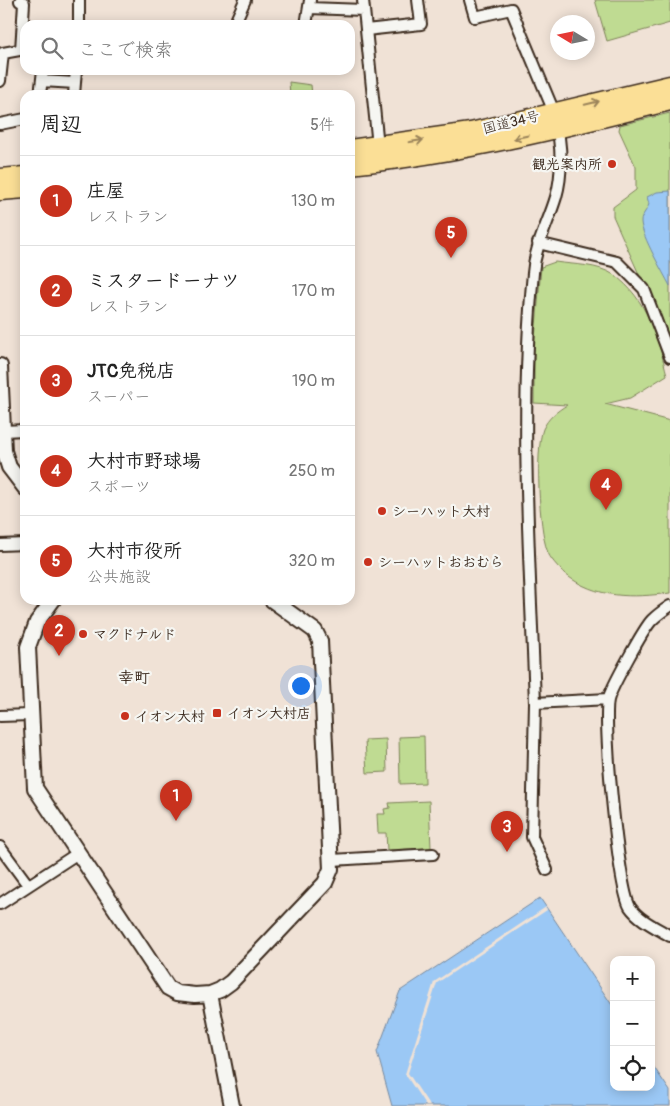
<!DOCTYPE html>
<html lang="ja">
<meta charset="utf-8">
<style>
body{margin:0;font-family:Pangolin,"Klee One",sans-serif;background:#f2f2f2;color:#222}
.controls{position:absolute;right:15px;bottom:15px;display:grid;overflow:hidden;border-radius:10px;box-shadow:0 2px 12px #0003}
.controls button{width:45px;height:45px;display:grid;place-items:center;padding:0;border:0;border-bottom:1px solid #e0e0e0;background:#fff;color:#222;font:25px sans-serif}
.compass{position:absolute;left:550px;top:15px;width:45px;height:45px;border-radius:50%;background:#fff;box-shadow:0 2px 12px #0003;rotate:280deg}
.you{position:absolute;left:300px;top:685px;width:18px;height:18px;margin:-12px;border:4px solid #fff;border-radius:50%;background:#1a73e8;box-shadow:0 0 0 8px #1a73e833}
.badge{display:grid;place-items:center;width:32px;height:32px;border-radius:50%;background:#c8321e;color:#fff;font-size:16px;font-weight:700}
.pin{position:absolute;translate:-50% -41px;filter:drop-shadow(0 1px 2px #0008)}
.pin::after{content:'';position:absolute;top:26px;width:18px;height:15px;background:inherit;clip-path:polygon(0 0,100% 0,50% 100%)}
.list{margin:0;padding:0;list-style:none}
h2{display:flex;justify-content:space-between;align-items:center;height:65px;margin:0;padding:0 20px;font-size:21px}
h2 small{font-size:16px;font-weight:400;color:#767676}
.list li{display:grid;grid-template-columns:32px 1fr auto;gap:15px;align-items:center;box-sizing:border-box;height:90px;padding:0 20px;border-top:1px solid #e0e0e0}
.list b{display:block;font-size:19px;white-space:nowrap}
.list p{margin:0;font-size:16px;white-space:nowrap;color:#767676}
.list em{font-size:16px;font-style:normal;color:#767676}
.icon{flex:none;width:28px;height:28px;fill:none;stroke:currentColor;stroke-width:2;stroke-linecap:round;stroke-linejoin:round}
.map{position:relative;flex:none;width:670px;height:1106px;overflow:hidden}
.search{position:absolute;background:#fff;box-shadow:0 2px 12px #0003;left:20px;top:20px;width:335px;height:55px;display:flex;align-items:center;gap:12px;box-sizing:border-box;padding:0 18px;border-radius:15px;color:#767676;font-size:19px}
.panel{position:absolute;background:#fff;box-shadow:0 2px 12px #0003;left:20px;top:90px;width:335px;height:515px;border-radius:15px}
.map>svg:first-child{display:block}
.green{fill:#bfdb92;stroke:#7d8258}
.water{fill:#9bc8f5;stroke:#75899f}
.pier{fill:#f0e2d6}
.lines{fill:none;stroke-linecap:round;stroke-linejoin:round}
.street-casing{stroke:#3b2a1e;stroke-width:14}
.secondary-casing{stroke:#3b2a1e;stroke-width:18}
.highway-casing{stroke:#3b2a1e;stroke-width:21}
.street{stroke:#f6f6f2;stroke-width:10}
.secondary{stroke:#f6f6f2;stroke-width:14}
.highway{stroke:#fbdf96;stroke-width:18}
.oneway{stroke:#9b845a}
.poi-dot{fill:#c8321e;stroke:#f6f6f2;stroke-width:2}
.labels{text-anchor:middle;stroke-width:4.5;stroke-linejoin:round;paint-order:stroke}
.street-label{font-size:14px;fill:#3b2a1e;stroke:#f6f6f2}
.poi-label{font-size:14px;font-weight:bold;fill:#3b2a1e;stroke:#f6f6f2;text-anchor:start}
.quarter-label{font-size:16px;font-weight:bold;fill:#3b2a1e;stroke:#f6f6f2}
</style>
<div class="map">
<svg width="670" height="1106" viewBox="0 0 670 1106">
<rect width="100%" height="100%" fill="#f0e2d6"/>
<filter id="ink" filterUnits="userSpaceOnUse"><feTurbulence type="fractalNoise" baseFrequency=".02" numOctaves="2"/><feDisplacementMap in="SourceGraphic" scale="10" xChannelSelector="R" yChannelSelector="G"/><feConvolveMatrix kernelMatrix="1 2 1 2 8 2 1 2 1" color-interpolation-filters="sRGB"/></filter>
<g filter="url(#ink)">
<!-- green -->
<path class="green" d="M595 0H670V23L607 41Z
M289 82 311 85 312 95H290Z
M670 113V338L667 337 613 216V207L636 190V167L619 130 620 125Z
M555 262C574 265 598 264 614 275 647 298 658 339 667 375L630 398 605 404 670 421V593C633 598 596 599 565 574 559 568 549 558 547 550 539 528 535 450 543 429 548 418 557 411 567 405L534 403V351L541 267Z
M424 736 425 783 400 784 399 737Z
M386 739 387 772 367 773 365 740Z
M429 801 431 848 387 850 386 833H378L377 814H385L384 809 390 808 389 803Z"/>
<!-- water -->
<path class="water" d="M670 191V286C663 272 642 237 641 222 641 215 647 211 649 204L647 197 657 192Z
M540 898 614 1008V1087H651V1063L670 1091V1106H392L377 1052 400 991Z"/>
<!-- pier -->
<path class="pier" d="M546 907 547 910 437 983 408 1073 430 1106H426L405 1074 434 982Z"/>
<g class="lines">
<!-- street casing -->
<g class="street-casing">
<path id="street" d="M363 0 378 146
M470 0 475 17 511 9 554 112C561 140 564 169 556 197 548 224 535 245 533 273 519 416 530 560 535 703L608 699
M20 1 24 3 21 50
M309 8 364 10
M79 25V0
M234 25 245 0
M306 25 310 0
M366 30 421 24 418 0
M0 81 3 53 25 49
M42 81 75 83
M40 95 43 70
M74 95 76 70
M0 124 25 119
M538 243 617 262 644 289 670 357
M3 431 25 430
M0 545 25 544
M670 606C664 610 657 615 652 620 644 628 611 688 608 700 603 726 618 886 630 907 639 920 657 928 670 936
M535 703 532 837 547 870
M0 716 30 715
M0 847 28 885
M332 860 433 854
M0 904 78 853"/>
</g>
<!-- secondary casing -->
<g class="secondary-casing">
<path id="secondary" d="M0 366 4 451 9 467 25 488
M53 600 37 622 28 647 35 788 168 988 177 993 195 995 210 994 220 990 231 982 325 883 331 869 320 641 315 631 272 600
M210 994 232 1106"/>
</g>
<!-- highway casing -->
<g class="highway-casing">
<path id="highway" d="M350 149 471 132 670 85
M350 165C459 154 564 128 670 101
M0 178 25 176
M0 191 25 189"/>
</g>
<!-- street -->
<use href="#street" class="street"/>
<!-- secondary -->
<use href="#secondary" class="secondary"/>
<!-- highway -->
<use href="#highway" class="highway"/>
</g>
<!-- one-way arrows -->
<defs><path id="oneway-shaft" d="M-6 0H5M1.5-3L5.5 0L1.5 3" fill="none" stroke-width="1.6" stroke-linecap="round" stroke-linejoin="round" transform="scale(1.25)"/></defs>
<g class="oneway">
<use href="#oneway-shaft" transform="translate(592 103) rotate(-13)"/>
<use href="#oneway-shaft" transform="translate(521 137) rotate(168)"/>
<use href="#oneway-shaft" transform="translate(416 141) rotate(-9)"/>
</g>
</g>
<!-- markers -->
<g class="poi-dot">
<circle cx="612" cy="164" r="5"/>
<circle cx="382" cy="511" r="5"/>
<circle cx="368" cy="562" r="5"/>
<circle cx="83" cy="634" r="5"/>
<rect x="212" y="708" width="10" height="10" rx="2.5"/>
<circle cx="125" cy="716" r="5"/>
</g>
<g class="labels">
<!-- street labels -->
<g class="street-label">
<text transform="translate(511 122) rotate(-14)" y="5">国道34号</text>
</g>
<!-- poi labels -->
<g class="poi-label">
<text x="602" y="169" text-anchor="end">観光案内所</text>
<text x="392" y="516">シーハット大村</text>
<text x="378" y="567">シーハットおおむら</text>
<text x="93" y="639">マクドナルド</text>
<text x="227" y="718">イオン大村店</text>
<text x="135" y="721">イオン大村</text>
</g>
<!-- quarter labels -->
<g class="quarter-label">
<text x="134" y="683">幸町</text>
</g>
</g>
</svg>
<div class="controls">
<button>+</button>
<button>−</button>
<button><svg class="icon" aria-label="locate" viewBox="0 0 24 24"><circle cx="12" cy="12" r="6"/><path d="M12 2v4M12 18v4M2 12h4M18 12h4"/></svg></button>
</div>
<svg class="compass" viewBox="-18 -18 36 36"><path d="M0-13l5 13h-10z" fill="#e53935"/><path d="M0 13l5-13h-10z" fill="#767676"/></svg>
<div class="you"></div>
<div class="pin badge" style="left:176px;top:821px">1</div>
<div class="pin badge" style="left:59px;top:656px">2</div>
<div class="pin badge" style="left:507px;top:852px">3</div>
<div class="pin badge" style="left:606px;top:510px">4</div>
<div class="pin badge" style="left:451px;top:258px">5</div>
<div class="search"><svg class="icon" aria-label="search" viewBox="0 0 24 24"><circle cx="10" cy="10" r="6"/><path d="M15 15l6 6"/></svg>ここで検索</div>
<section class="panel">
<h2>周辺<small>5件</small></h2>
<ul class="list">
<li><span class="badge">1</span><div><b>庄屋</b><p>レストラン</p></div><em>130 m</em></li>
<li><span class="badge">2</span><div><b>ミスタードーナツ</b><p>レストラン</p></div><em>170 m</em></li>
<li><span class="badge">3</span><div><b>JTC免税店</b><p>スーパー</p></div><em>190 m</em></li>
<li><span class="badge">4</span><div><b>大村市野球場</b><p>スポーツ</p></div><em>250 m</em></li>
<li><span class="badge">5</span><div><b>大村市役所</b><p>公共施設</p></div><em>320 m</em></li>
</ul>
</section>
</div>
